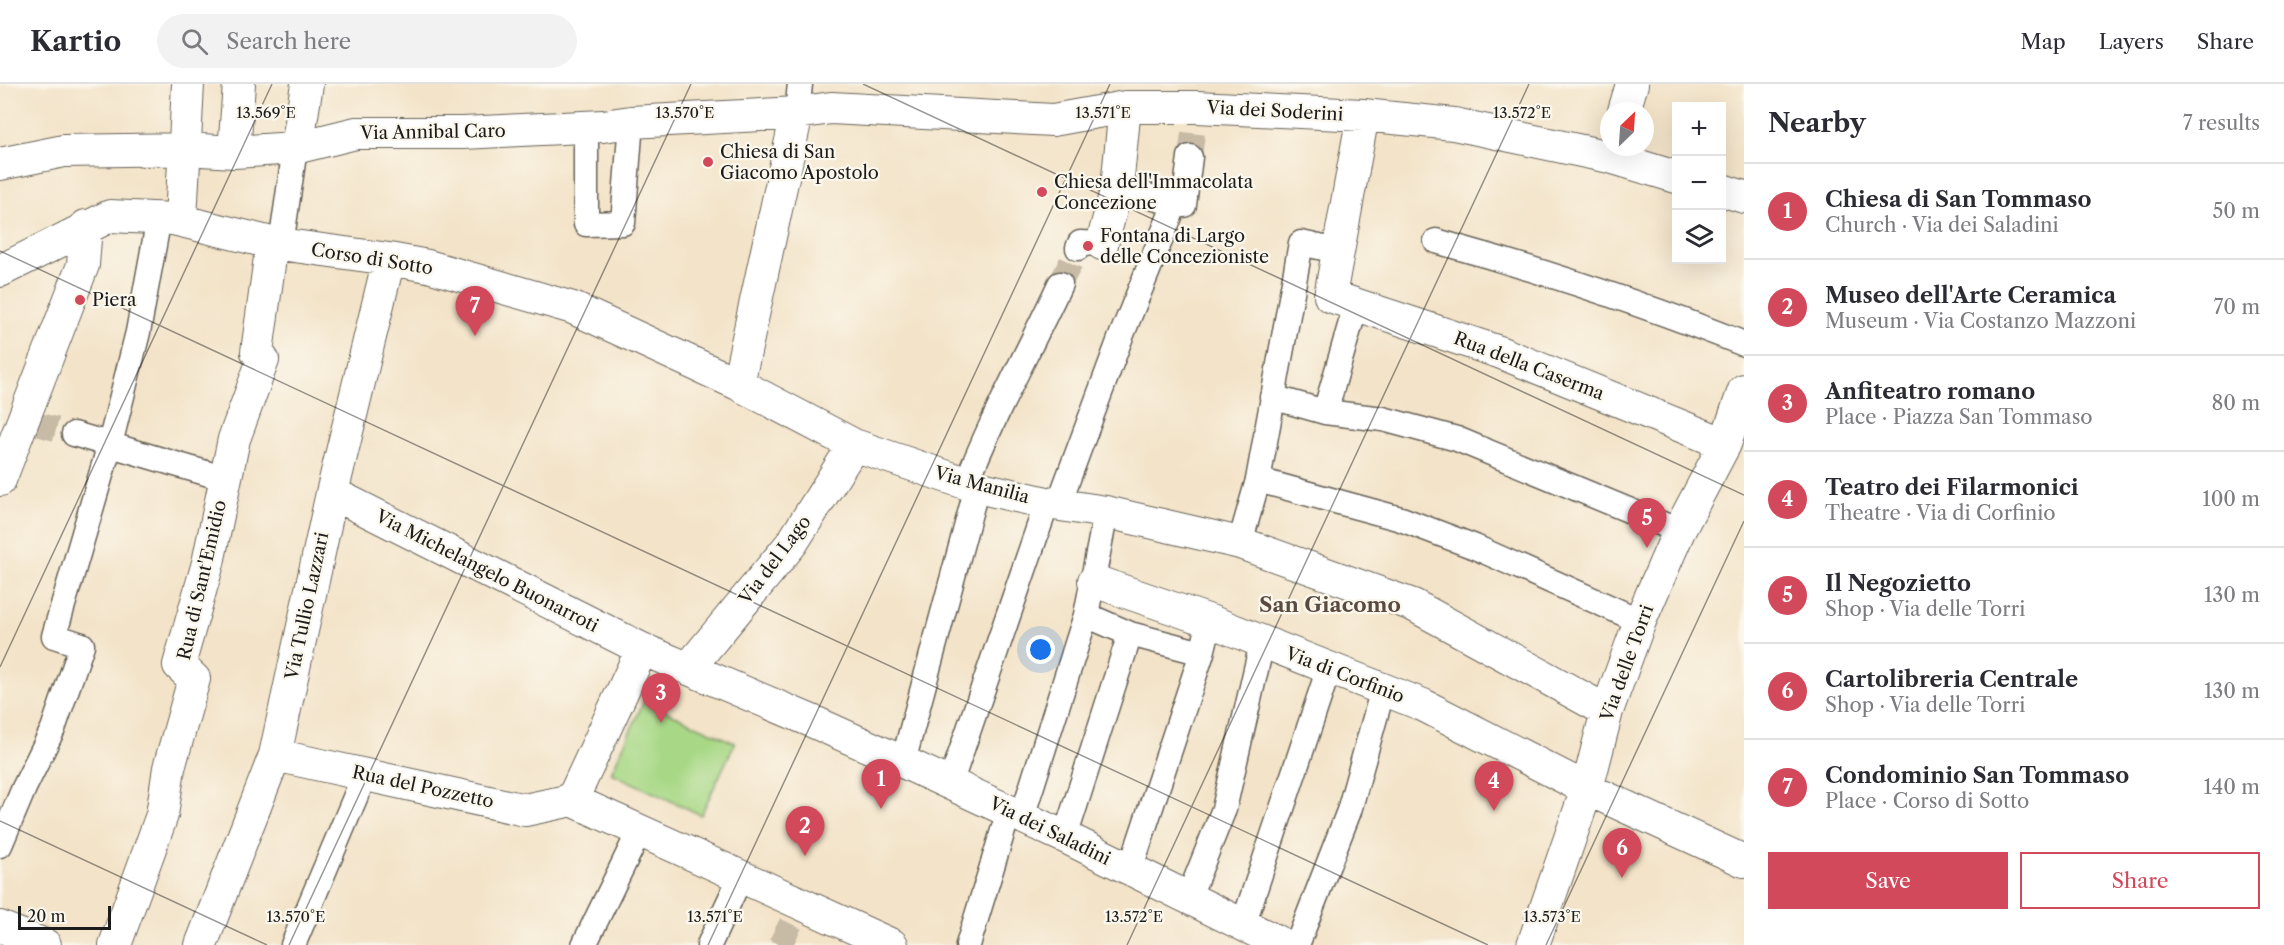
<!DOCTYPE html>
<meta charset="utf-8">
<style>
body{margin:0;font-family:"Libre Caslon Text",serif;background:#f2f2f3;color:#2b2b33}
.controls{position:absolute;right:18px;top:18px;display:grid;overflow:hidden;border-radius:0px;box-shadow:0 6px 24px #0002}
.controls button{width:54px;height:54px;display:grid;place-items:center;padding:0;border:0;border-bottom:2px solid #e1e1e2;background:#fff;color:#2b2b33;font:30px sans-serif}
.compass{position:absolute;left:1600px;top:18px;width:54px;height:54px;border-radius:50%;background:#fff;box-shadow:0 6px 24px #0002;rotate:25deg}
.scale{position:absolute;left:18px;bottom:15px;width:93px;box-sizing:border-box;padding-left:6px;border:3px solid #1c1c1c;border-top:0;font-size:16px;line-height:21px;white-space:nowrap;color:#1c1c1c;-webkit-text-stroke:4px #fbf7ec;paint-order:stroke}
.you{position:absolute;left:1041px;top:566px;width:21px;height:21px;margin:-15px;border:4px solid #fff;border-radius:50%;background:#1a73e8;box-shadow:0 0 0 9px #1a73e833}
.badge{display:grid;place-items:center;width:39px;height:39px;border-radius:50%;background:#d1495b;color:#fff;font-size:20px;font-weight:700}
.pin{position:absolute;translate:-50% -50px;filter:drop-shadow(0 2px 3px #0008)}
.pin::after{content:'';position:absolute;top:32px;width:21px;height:18px;background:inherit;clip-path:polygon(0 0,100% 0,50% 100%)}
.list{margin:0;padding:0;list-style:none}
h2{display:flex;justify-content:space-between;align-items:center;height:78px;margin:0;padding:0 24px;font-size:26px}
h2 small{font-size:20px;font-weight:400;color:#7c7c81}
.list li{display:grid;grid-template-columns:39px 1fr auto;gap:18px;align-items:center;box-sizing:border-box;height:96px;padding:0 24px;border-top:2px solid #e1e1e2}
.list b{display:block;font-size:22px;white-space:nowrap}
.list p{margin:0;font-size:20px;white-space:nowrap;color:#7c7c81}
.list em{font-size:20px;font-style:normal;color:#7c7c81}
.actions{display:flex;gap:12px;padding:18px 24px}
.actions a{flex:1;padding:14px 0;border:2px solid #d1495b;border-radius:0px;text-align:center;font-size:21px;color:#d1495b}
.actions .main{background:#d1495b;color:#fff}
.icon{flex:none;width:33px;height:33px;fill:none;stroke:currentColor;stroke-width:2;stroke-linecap:round;stroke-linejoin:round}
.map{position:relative;flex:none;width:1744px;height:861px;overflow:hidden}
header{display:flex;align-items:center;gap:36px;box-sizing:border-box;height:84px;padding:0 30px;background:#fff;border-bottom:2px solid #e1e1e2}
header strong{font-size:28px}
nav{display:flex;gap:33px;margin-inline-start:auto;font-size:21px}
.search{width:420px;height:54px;background:#f2f2f3;display:flex;align-items:center;gap:15px;box-sizing:border-box;padding:0 21px;border-radius:33px;color:#7c7c81;font-size:22px}
main{display:flex}
aside{flex:1;background:#fff}
.map>svg:first-child{display:block}
.green{fill:#a8d886;stroke:#627a51;stroke-width:1.5}
.lines{fill:none;stroke-linecap:round;stroke-linejoin:round}
.pedestrian-tunnel{stroke:#c8bba6;stroke-width:24;stroke-dasharray:24 12;stroke-linecap:butt}
.pedestrian-casing{stroke:#676258;stroke-width:27}
.minor-casing{stroke:#676258;stroke-width:34}
.pedestrian{stroke:#fff;stroke-width:24}
.minor{stroke:#fff;stroke-width:32}
.ticks{fill:none;stroke:#1c1c1c;stroke-width:1.5;stroke-opacity:0.45}
.poi-dot{fill:#d1495b;stroke:#fbf7ec;stroke-width:2}
.labels{text-anchor:middle;stroke-width:4.5;stroke-linejoin:round;paint-order:stroke}
.street-label{font-size:18px;fill:#1c1c1c;stroke:#fbf7ec}
.poi-label{font-size:18px;fill:#1c1c1c;stroke:#fbf7ec;text-anchor:start}
.quarter-label{font-size:21px;font-weight:bold;fill:#5a4a40;stroke:#fbf7ec}
.ticks-label{font-size:15px;text-anchor:middle;fill:#1c1c1c;stroke:#fbf7ec;stroke-width:4.5;stroke-linejoin:round;paint-order:stroke}
</style>
<header>
<strong>Kartio</strong>
<div class="search"><svg class="icon" aria-label="search" viewBox="0 0 24 24"><circle cx="10" cy="10" r="6"/><path d="M15 15l6 6"/></svg>Search here</div>
<nav><a>Map</a><a>Layers</a><a>Share</a></nav>
</header>
<main>
<div class="map">
<svg width="1744" height="861" viewBox="0 0 1744 861">
<rect width="100%" height="100%" fill="#fbf7ec"/>
<filter id="ink" filterUnits="userSpaceOnUse"><feTurbulence type="fractalNoise" baseFrequency=".0167" numOctaves="2"/><feDisplacementMap in="SourceGraphic" scale="12" xChannelSelector="R" yChannelSelector="G"/><feConvolveMatrix kernelMatrix="1 2 1 2 8 2 1 2 1" color-interpolation-filters="sRGB"/></filter>
<filter id="wash" filterUnits="userSpaceOnUse"><feTurbulence type="fractalNoise" baseFrequency=".008" numOctaves="4" result="noise"/><feDisplacementMap in="SourceGraphic" scale="24" xChannelSelector="R" yChannelSelector="G"/><feGaussianBlur stdDeviation="1.35" result="paint"/><feColorMatrix in="noise" values="0 0 0 0 0 0 0 0 0 0 0 0 0 0 0 0 0 1.4 0 .05"/><feComposite in="paint" operator="in"/></filter>
<g filter="url(#wash)">
<rect width="100%" height="100%" fill="#f3e3c8"/>
<!-- green -->
<path class="green" d="M644 617 735 659 701 731 611 689Z"/>
</g>
<g filter="url(#ink)">
<g class="lines">
<!-- pedestrian-tunnel -->
<path class="pedestrian-tunnel" d="M1190 73 1195 34
M1060 200 1078 164
M33 339 74 350
M780 861 798 825"/>
<!-- pedestrian casing -->
<g class="pedestrian-casing">
<path id="pedestrian" d="M797 29 800 0
M586 43V140L623 139 631 38
M1117 103 1175 120
M1436 157C1540 186 1644 220 1744 260
M281 161 295 64
M1078 164 1080 159 1102 160
M1272 313 1325 328 1383 335 1457 355 1679 447
M1325 328 1356 221
M74 350 226 395
M1258 396 1401 435 1475 463 1640 537
M966 400C993 331 1029 267 1060 200
M1059 419 1120 255 1175 120 1184 121 1190 73
M1240 459 1258 396 1301 159 1337 167
M1086 531 1130 550 1202 569
M903 678 977 403
M950 700 1047 419
M1022 733 1086 531 1106 428
M1065 753 1130 550
M0 761 24 704 53 645 82 561 54 552 110 360 138 248 159 134
M1130 786 1202 569 1210 537
M1188 815 1224 725 1262 559
M1243 841 1329 584
M293 861 365 690
M584 861 639 748
M709 861 740 794
M968 861 1009 727
M1297 861 1349 727 1383 605"/>
</g>
<!-- minor casing -->
<g class="minor-casing">
<path id="minor" d="M1624 27 1632 0
M1363 31 1330 212 1499 268 1725 360
M295 64 299 51 307 0
M234 68 239 0
M0 80 64 67 185 65 234 68 295 64 356 49H463L603 42 631 38 797 29 831 24 1053 36 1125 23H1197L1363 31 1454 40 1610 73 1676 93
M1722 106 1744 113
M181 136 188 0
M1102 160 1117 103 1125 23
M0 187 110 132 173 135 272 159 389 175 428 182 573 224 738 300 854 361 977 403 1047 419 1106 428 1240 459 1413 521 1607 627
M738 300 797 29
M0 396 83 181 86 142
M332 409 642 565 814 638 903 678 1065 753 1284 861
M1094 497 1210 537 1423 621 1587 705 1744 777
M642 565 572 716 892 861
M688 585 792 459 854 361
M275 671 525 726 572 716
M0 843 45 861
M115 861 162 731 169 684 194 595 179 581 208 479 234 355 263 276 257 268 272 159
M201 861 275 671 332 409 389 175
M1533 861 1587 705 1607 627 1640 537 1679 447 1725 360 1744 306"/>
</g>
<!-- pedestrian -->
<use href="#pedestrian" class="pedestrian"/>
<!-- minor -->
<use href="#minor" class="minor"/>
</g>
</g>
<!-- ticks -->
<path class="ticks" d="M863 0 1744 411M0 167 1488 861M0 583 272 0M0 737 267 861M289 861 691 0M708 861 1110 0M1127 861 1529 0M1546 861 1744 437"/>
<!-- markers -->
<g class="poi-dot">
<circle cx="708" cy="78" r="6"/>
<circle cx="1042" cy="108" r="6"/>
<circle cx="1088" cy="162" r="6"/>
<circle cx="80" cy="216" r="6"/>
</g>
<g class="labels">
<!-- street labels -->
<g class="street-label">
<text transform="translate(1275 27) rotate(3)" y="6">Via dei Soderini</text>
<text transform="translate(433 48) rotate(-1)" y="6">Via Annibal Caro</text>
<text transform="translate(372 175) rotate(9)" y="6">Corso di Sotto</text>
<text transform="translate(1529 282) rotate(21)" y="6">Rua della Caserma</text>
<text transform="translate(982 401) rotate(15)" y="6">Via Manilia</text>
<text transform="translate(775 476) rotate(-53)" y="6">Via del Lago</text>
<text transform="translate(487 487) rotate(27)" y="6">Via Michelangelo Buonarroti</text>
<text transform="translate(202 496) rotate(-77)" y="6">Rua di Sant'Emidio</text>
<text transform="translate(307 522) rotate(-78)" y="6">Via Tullio Lazzari</text>
<text transform="translate(1627 579) rotate(-70)" y="6">Via delle Torri</text>
<text transform="translate(1345 591) rotate(21)" y="6">Via di Corfinio</text>
<text transform="translate(423 703) rotate(12)" y="6">Rua del Pozzetto</text>
<text transform="translate(1050 747) rotate(26)" y="6">Via dei Saladini</text>
</g>
<!-- poi labels -->
<g class="poi-label">
<text x="720" y="74">Chiesa di San<tspan x="720" dy="21">Giacomo Apostolo</tspan></text>
<text x="1054" y="104">Chiesa dell'Immacolata<tspan x="1054" dy="21">Concezione</tspan></text>
<text x="1100" y="158">Fontana di Largo<tspan x="1100" dy="21">delle Concezioniste</tspan></text>
<text x="92" y="222">Piera</text>
</g>
<!-- quarter labels -->
<g class="quarter-label">
<text x="1330" y="528">San Giacomo</text>
</g>
</g>
<g class="ticks-label">
<text x="266" y="34">13.569°E</text>
<text x="685" y="34">13.570°E</text>
<text x="1103" y="34">13.571°E</text>
<text x="1522" y="34">13.572°E</text>
<text x="1552" y="838">13.573°E</text>
<text x="296" y="838">13.570°E</text>
<text x="715" y="838">13.571°E</text>
<text x="1134" y="838">13.572°E</text>
</g>
</svg>
<div class="controls">
<button>+</button>
<button>−</button>
<button><svg class="icon" aria-label="layers" viewBox="0 0 24 24"><path d="M12 4l9 5-9 5-9-5zM3 14l9 5 9-5"/></svg></button>
</div>
<svg class="compass" viewBox="-18 -18 36 36"><path d="M0-13l5 13h-10z" fill="#e53935"/><path d="M0 13l5-13h-10z" fill="#7c7c81"/></svg>
<div class="scale">20 m</div>
<div class="you"></div>
<div class="pin badge" style="left:881px;top:725px">1</div>
<div class="pin badge" style="left:805px;top:772px">2</div>
<div class="pin badge" style="left:661px;top:639px">3</div>
<div class="pin badge" style="left:1494px;top:727px">4</div>
<div class="pin badge" style="left:1647px;top:464px">5</div>
<div class="pin badge" style="left:1622px;top:794px">6</div>
<div class="pin badge" style="left:475px;top:252px">7</div>
</div>
<aside>
<h2>Nearby<small>7 results</small></h2>
<ul class="list">
<li><span class="badge">1</span><div><b>Chiesa di San Tommaso</b><p>Church · Via dei Saladini</p></div><em>50 m</em></li>
<li><span class="badge">2</span><div><b>Museo dell'Arte Ceramica</b><p>Museum · Via Costanzo Mazzoni</p></div><em>70 m</em></li>
<li><span class="badge">3</span><div><b>Anfiteatro romano</b><p>Place · Piazza San Tommaso</p></div><em>80 m</em></li>
<li><span class="badge">4</span><div><b>Teatro dei Filarmonici</b><p>Theatre · Via di Corfinio</p></div><em>100 m</em></li>
<li><span class="badge">5</span><div><b>Il Negozietto</b><p>Shop · Via delle Torri</p></div><em>130 m</em></li>
<li><span class="badge">6</span><div><b>Cartolibreria Centrale</b><p>Shop · Via delle Torri</p></div><em>130 m</em></li>
<li><span class="badge">7</span><div><b>Condominio San Tommaso</b><p>Place · Corso di Sotto</p></div><em>140 m</em></li>
</ul>
<div class="actions"><a class="main">Save</a><a>Share</a></div>
</aside>
</main>
